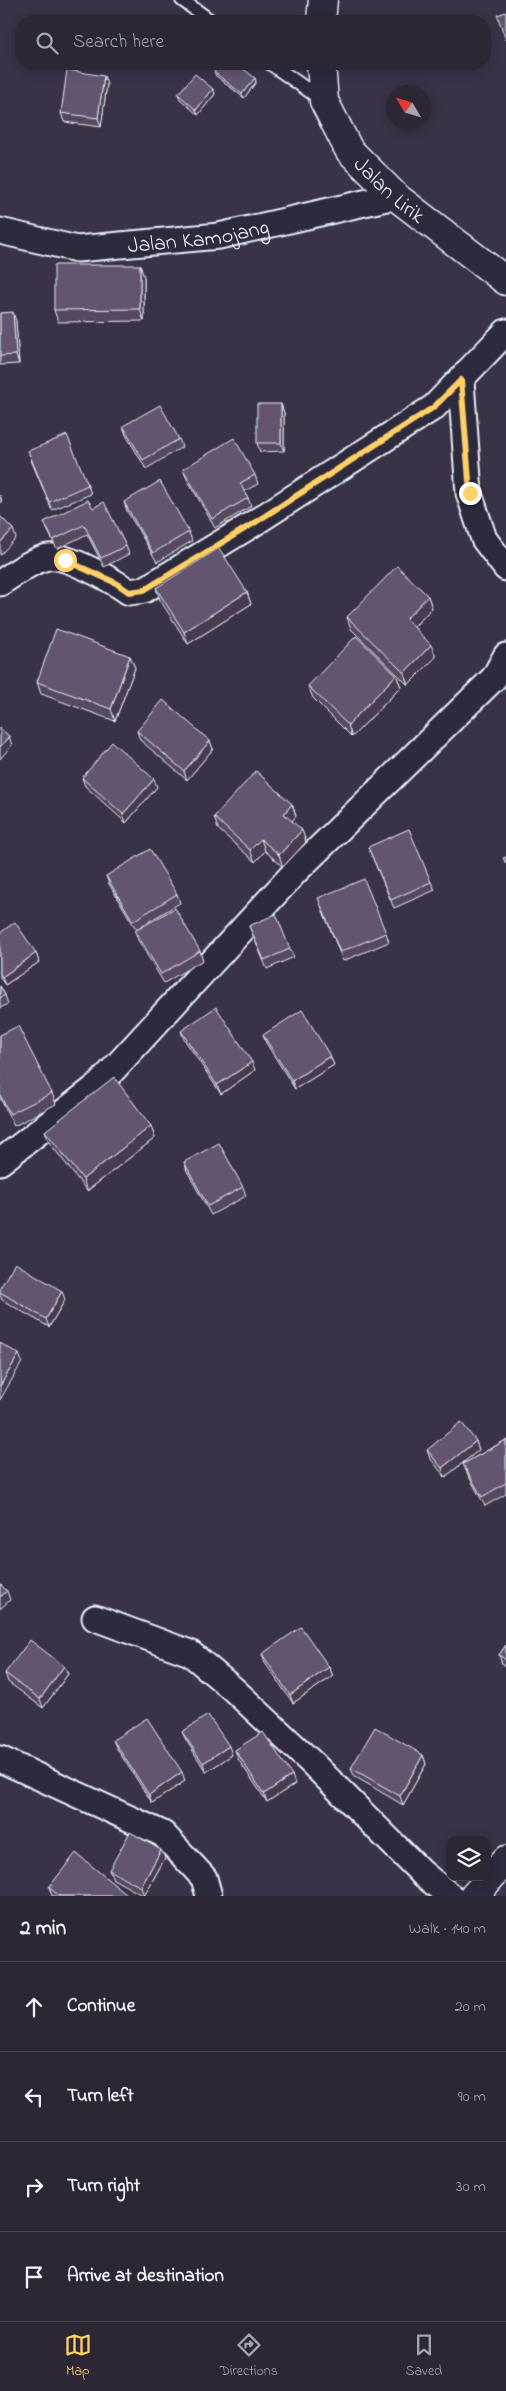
<!DOCTYPE html>
<meta charset="utf-8">
<style>
body{margin:0;font-family:"Indie Flower",sans-serif;background:#342e3d;color:#f1f3f6}
.controls{position:absolute;right:15px;bottom:15px;display:grid;overflow:hidden;border-radius:10px;box-shadow:0 2px 12px #0003}
.controls button{width:45px;height:45px;display:grid;place-items:center;padding:0;border:0;border-bottom:1px solid #484350;background:#2c2635;color:#f1f3f6;font:25px sans-serif}
.compass{position:absolute;left:386px;top:85px;width:45px;height:45px;border-radius:50%;background:#2c2635;box-shadow:0 2px 12px #0003;rotate:308deg}
.stop{position:absolute;width:15px;height:15px;margin:-11px;border:4px solid #ffd166;border-radius:50%;background:#fff}
.stop.end{background:#ffd166;border-color:#fff;box-shadow:0 1px 5px #0008}
.list{margin:0;padding:0;list-style:none}
h2{display:flex;justify-content:space-between;align-items:center;height:65px;margin:0;padding:0 20px;font-size:21px}
h2 small{font-size:16px;font-weight:400;color:#a6a5ad}
.list li{display:grid;grid-template-columns:32px 1fr auto;gap:15px;align-items:center;box-sizing:border-box;height:90px;padding:0 20px;border-top:1px solid #484350}
.list b{display:block;font-size:19px;white-space:nowrap}
.list em{font-size:16px;font-style:normal;color:#a6a5ad}
.icon{flex:none;width:28px;height:28px;fill:none;stroke:currentColor;stroke-width:2;stroke-linecap:round;stroke-linejoin:round}
.map{position:relative;flex:none;width:506px;height:1896px;overflow:hidden}
.search{position:absolute;background:#2c2635;box-shadow:0 2px 12px #0003;left:15px;right:15px;top:15px;height:55px;display:flex;align-items:center;gap:12px;box-sizing:border-box;padding:0 18px;border-radius:20px;color:#a6a5ad;font-size:19px}
.sheet{height:425px;background:#2c2635}
nav{display:flex;justify-content:space-around;align-items:center;box-sizing:border-box;height:70px;border-top:1px solid #484350;background:#2c2635;font-size:14px;color:#a6a5ad}
nav a{display:grid;justify-items:center;gap:2px}
nav .on{color:#ffd166}
.map>svg:first-child{display:block}
.lines{fill:none;stroke-linecap:round;stroke-linejoin:round}
.service-casing{stroke:#e8f1f8;stroke-width:16}
.minor-casing{stroke:#e8f1f8;stroke-width:29}
.secondary-casing{stroke:#e8f1f8;stroke-width:31}
.service{stroke:#2f2a3d;stroke-width:12}
.minor{stroke:#2f2a3d;stroke-width:25}
.secondary{stroke:#2f2a3d;stroke-width:28}
.wall{fill:#56485f;stroke:#e8f1f8}
.shaded-wall{fill:#463b4e;stroke:#e8f1f8}
.building{fill:#64546f;stroke:#e8f1f8}
.route{stroke:#ffd166;stroke-width:6}
.labels{text-anchor:middle;stroke-width:4;stroke-linejoin:round;paint-order:stroke}
.street-label{font-size:22px;fill:#e8f1f8;stroke:#2f2a3d}
</style>
<div class="map">
<svg width="506" height="1896" viewBox="0 0 506 1896">
<rect width="100%" height="100%" fill="#3a3247"/>
<filter id="ink" filterUnits="userSpaceOnUse"><feTurbulence type="fractalNoise" baseFrequency=".02" numOctaves="2"/><feDisplacementMap in="SourceGraphic" scale="10" xChannelSelector="R" yChannelSelector="G"/><feConvolveMatrix kernelMatrix="1 2 1 2 8 2 1 2 1" color-interpolation-filters="sRGB"/></filter>
<g filter="url(#ink)">
<g class="lines">
<!-- service casing -->
<g class="service-casing">
<path id="service" d="M182 0 211 21
M271 64 322 100"/>
</g>
<!-- minor casing -->
<g class="minor-casing">
<g id="minor">
<path id="s1" d="M0 231 77 249 219 236 395 196"/>
<path d="M461 381 469 493 484 539 506 568"/>
<path d="M0 583C14 574 32 560 48 557 66 554 114 581 129 592L144 590 251 525 434 407 506 332"/>
<path d="M0 1162 100 1084 296 871 494 678 506 656"/>
<path d="M95 1618 190 1653 233 1689 313 1764 422 1873 450 1896"/>
<path d="M0 1759 163 1834 204 1878 209 1896"/>
</g>
</g>
<!-- secondary casing -->
<g class="secondary-casing">
<g id="secondary">
<path d="M321 21 323 0"/>
<path id="s2" d="M321 64 324 101 349 150 395 196 506 281"/>
<path d="M474 1896 506 1860"/>
</g>
</g>
<!-- service -->
<use href="#service" class="service"/>
<!-- minor -->
<use href="#minor" class="minor"/>
<!-- secondary -->
<use href="#secondary" class="secondary"/>
</g>
<!-- wall -->
<path class="wall" d="M214 72 255 78 256 82 244 98 216 76Z
M107 84 101 127 64 122 61 113Z
M213 89 215 94 198 115 180 99 178 94Z
M144 277V321L58 322 54 310Z
M0 313 16 321 19 364 0 365Z
M281 404 284 413V451L260 452 257 443Z
M123 426 179 439 182 447 146 469 126 435Z
M31 460 88 485 91 494 52 510Z
M183 469 255 475 258 484 245 491 248 498 251 506 215 528 186 477Z
M124 502 189 532 192 541 157 562 127 511Z
M93 508 126 546 129 554 104 567 87 534 57 549 48 531 44 522Z
M156 588 247 592 251 604 188 644 160 600Z
M428 596 432 608 414 627 436 657 408 685 351 629 347 617Z
M130 656 135 668 115 721 41 694 37 682Z
M396 675 401 687 352 737 313 698 308 686Z
M137 731 210 741 213 749 187 780 140 740Z
M82 778 157 787 126 823 85 786Z
M292 804 296 816 292 821 306 842 283 867 265 851 255 862 218 829 214 817Z
M368 847 431 882 435 890 394 908Z
M106 876 177 894 180 903 136 929 109 884Z
M321 906 386 933 389 942 343 961Z
M249 926 290 949 294 957 267 969Z
M135 931 200 951 203 960 164 983 138 940Z
M0 933 36 953 39 962 5 985 0 978Z
M0 986 5 995 8 1004 0 1008Z
M181 1031 255 1070 221 1094 184 1039Z
M0 1035 52 1093 56 1104 14 1126 0 1098Z
M263 1035 330 1056 334 1065 295 1089 266 1043Z
M151 1126 155 1138 87 1191 49 1142 45 1131Z
M184 1162 243 1187 246 1196 211 1215 187 1171Z
M0 1288 65 1300 49 1327 2 1300 0 1295Z
M506 1440V1494L485 1506 467 1473 463 1464Z
M476 1441 479 1450 445 1477 430 1458 427 1450Z
M506 1645V1667L502 1664 499 1655Z
M262 1654 329 1667 333 1676 293 1703 265 1663Z
M64 1666 68 1674 43 1708 8 1682 5 1673Z
M182 1732 232 1755 206 1772 186 1740Z
M113 1740 185 1781 152 1803 117 1749Z
M235 1750 295 1784 267 1802 238 1759Z
M423 1755 426 1764 403 1805 354 1776 351 1768Z
M161 1850 165 1858 144 1896 113 1879 109 1870Z
M49 1887 127 1895V1896H52Z"/>
<!-- shaded-wall -->
<path class="shaded-wall" d="M104 76 107 84 101 127 98 118Z
M255 78 256 82 244 98 242 94Z
M213 89 215 94 198 115 196 110Z
M140 265 144 277V321L140 309Z
M13 312 16 321 19 364 16 355Z
M281 404 284 413V451L281 443Z
M0 495 2 501 0 504Z
M13 529 16 538 0 555V543Z
M247 592 251 604 188 644 184 632Z
M428 596 432 608 410 631 406 619Z
M431 645 436 657 408 685 404 673Z
M130 656 135 668 115 721 111 709Z
M396 675 401 687 352 737 348 725Z
M9 736 12 745 0 759V747Z
M210 741 213 749 187 780 184 771Z
M154 779 157 787 126 823 123 814Z
M292 804 296 816 289 825 284 814Z
M302 830 306 842 283 867 279 855Z
M261 839 265 851 255 862 250 850Z
M36 953 39 962 5 985 2 977Z
M330 1056 334 1065 295 1089 292 1081Z
M252 1062 255 1070 221 1094 217 1085Z
M151 1126 155 1138 87 1191 83 1179Z
M62 1291 65 1300 49 1327 46 1319Z
M19 1354 22 1362 0 1400V1386Z
M476 1441 479 1450 445 1477 442 1468Z
M7 1591 10 1600 0 1609V1597Z
M64 1666 68 1674 43 1708 40 1699Z
M329 1667 333 1676 293 1703 290 1695Z
M229 1746 232 1755 206 1772 203 1763Z
M423 1755 426 1764 403 1805 400 1796Z
M182 1772 185 1781 152 1803 149 1795Z
M292 1775 295 1784 267 1802 264 1794Z
M161 1850 165 1858 144 1896 141 1887Z"/>
<!-- building -->
<path class="building" d="M506 12V40L497 15Z
M221 64H237L255 78 242 94 214 72Z
M67 70 104 76 98 118 61 113Z
M195 74 213 89 196 110 178 94Z
M54 265H140V309L54 310Z
M13 312 16 355 0 356V313Z
M257 404H281V443H257Z
M160 405 179 439 143 460 123 426Z
M67 435 88 485 49 502 28 451Z
M234 438 255 475 240 483 248 498 212 519 183 469Z
M160 481 189 532 153 553 124 502Z
M88 500 93 508 104 502 126 546 101 558 84 525 53 540 44 522Z
M0 516 13 529 0 543Z
M219 548 247 592 184 632 156 588Z
M397 566 428 596 406 619 431 645 404 673 347 617Z
M56 629 130 656 111 709 37 682Z
M356 636 396 675 348 725 308 686Z
M163 700 210 741 184 771 137 731Z
M0 728 9 736 0 747Z
M112 742 154 779 123 814 82 778Z
M256 771 292 804 284 814 302 830 279 855 261 839 250 850 214 817Z
M409 829 431 882 391 900 368 847Z
M150 849 177 894 133 921 106 876Z
M506 857V864L503 858Z
M364 879 386 933 340 952 318 898Z
M175 908 200 951 161 974 135 931Z
M276 914 290 949 264 960 249 926Z
M15 922 36 953 2 977 0 974V933Z
M0 986 5 995 0 998Z
M216 1007 252 1062 217 1085 181 1031Z
M302 1010 330 1056 292 1081 263 1035Z
M18 1026 52 1093 10 1114 0 1095V1035Z
M114 1077 151 1126 83 1179 45 1131Z
M219 1143 243 1187 208 1206 184 1162Z
M15 1263 62 1291 46 1319 0 1292V1288Z
M0 1343 19 1354 0 1386Z
M461 1422 476 1441 442 1468 427 1450Z
M506 1440V1483L482 1497 463 1464Z
M0 1584 7 1591 0 1597Z
M301 1627 329 1667 290 1695 262 1654Z
M30 1640 64 1666 40 1699 5 1673Z
M506 1645V1660L499 1655Z
M208 1715 229 1746 203 1763 182 1732Z
M147 1718 182 1772 149 1795 113 1740Z
M375 1727 423 1755 400 1796 351 1768Z
M263 1732 292 1775 264 1794 235 1750Z
M130 1832 161 1850 141 1887 109 1870Z
M76 1853 127 1895 126 1896H59L49 1887Z"/>
</g>
<g class="lines" filter="url(#ink)">
<!-- route -->
<path class="route" d="M65 560 116 583 129 592 144 590 251 525 434 407 461 380 470 493"/>
</g>
<g class="labels">
<!-- street labels -->
<g class="street-label">
<text dy="8" stroke="none"><textPath href="#s2" startOffset="149">Jalan Lirik</textPath></text>
<text dy="8" stroke="none"><textPath href="#s1" startOffset="201">Jalan Kamojang</textPath></text>
</g>
</g>
</svg>
<div class="controls">
<button><svg class="icon" aria-label="layers" viewBox="0 0 24 24"><path d="M12 4l9 5-9 5-9-5zM3 14l9 5 9-5"/></svg></button>
</div>
<svg class="compass" viewBox="-18 -18 36 36"><path d="M0-13l5 13h-10z" fill="#e53935"/><path d="M0 13l5-13h-10z" fill="#a6a5ad"/></svg>
<div class="stop" style="left:65px;top:560px"></div>
<div class="stop end" style="left:470px;top:493px"></div>
<div class="search"><svg class="icon" aria-label="search" viewBox="0 0 24 24"><circle cx="10" cy="10" r="6"/><path d="M15 15l6 6"/></svg>Search here</div>
</div>
<section class="sheet">
<h2>2 min<small>Walk · 140 m</small></h2>
<ul class="list">
<li><svg class="icon" aria-label="ahead" viewBox="0 0 24 24"><path d="M12 20V5M6 11l6-6 6 6"/></svg><div><b>Continue</b></div><em>20 m</em></li>
<li><svg class="icon" aria-label="left" viewBox="0 0 24 24"><path d="M17 20v-9H6M10 6l-5 5 5 5"/></svg><div><b>Turn left</b></div><em>90 m</em></li>
<li><svg class="icon" aria-label="right" viewBox="0 0 24 24"><path d="M7 20v-9h11M14 6l5 5-5 5"/></svg><div><b>Turn right</b></div><em>30 m</em></li>
<li><svg class="icon" aria-label="arrive" viewBox="0 0 24 24"><path d="M6 21V4h12l-3 4 3 4H6"/></svg><div><b>Arrive at destination</b></div></li>
</ul>
</section>
<nav>
<a class="on"><svg class="icon" aria-label="map" viewBox="0 0 24 24"><path d="M3 6l6-2 6 2 6-2v14l-6 2-6-2-6 2zM9 4v14M15 6v14"/></svg>Map</a>
<a><svg class="icon" aria-label="directions" viewBox="0 0 24 24"><path d="M12 3l9 9-9 9-9-9zM9 14v-3h6M13 9l2 2-2 2"/></svg>Directions</a>
<a><svg class="icon" aria-label="saved" viewBox="0 0 24 24"><path d="M7 4h10v16l-5-4-5 4z"/></svg>Saved</a>
</nav>
